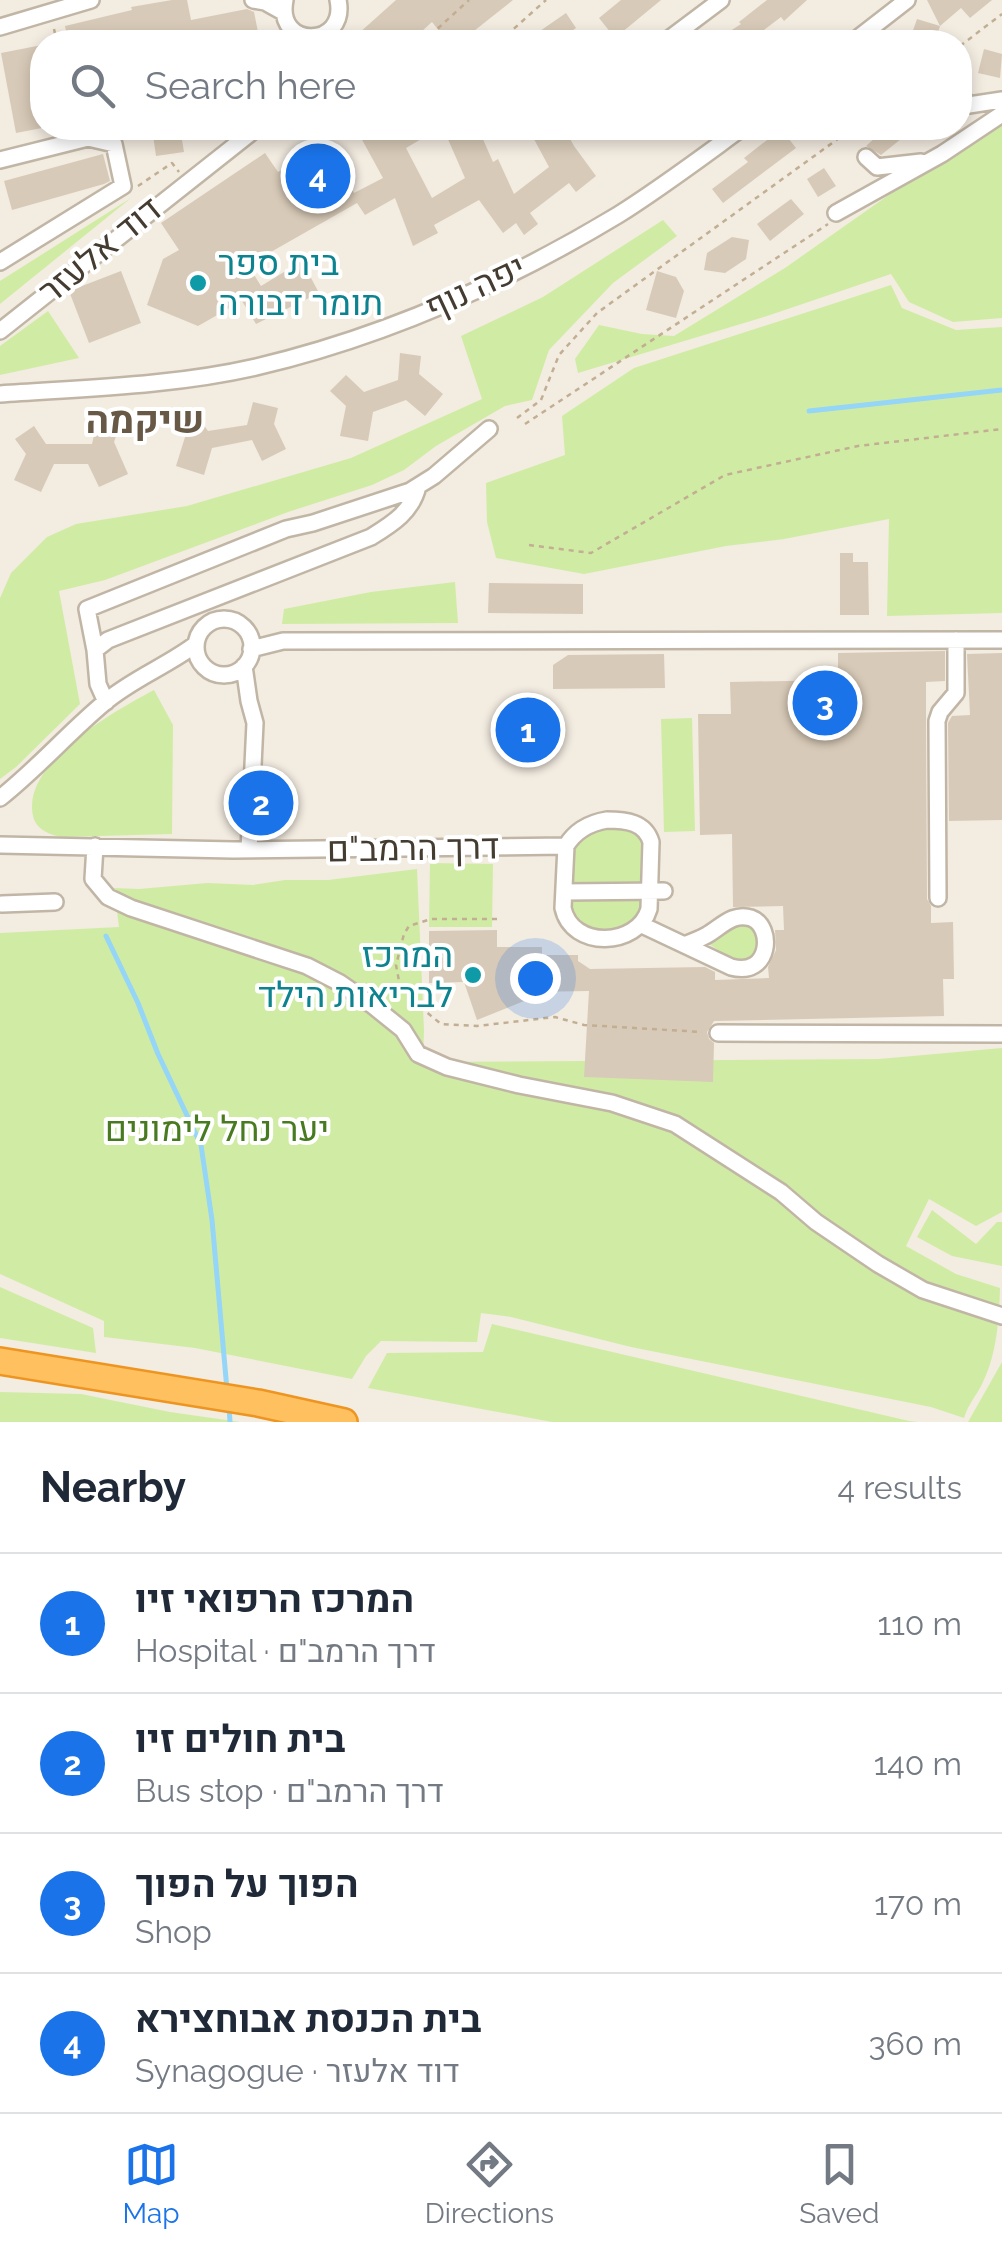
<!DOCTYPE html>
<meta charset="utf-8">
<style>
body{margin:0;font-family:Raleway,Heebo,sans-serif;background:#f6f6f7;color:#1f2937}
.you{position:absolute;left:535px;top:978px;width:35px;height:35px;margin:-25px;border:8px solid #fff;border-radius:50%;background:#1a73e8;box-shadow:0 0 0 15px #1a73e833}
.badge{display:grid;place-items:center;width:65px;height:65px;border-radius:50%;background:#1a73e8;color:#fff;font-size:32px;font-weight:700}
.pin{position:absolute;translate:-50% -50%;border:5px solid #fff;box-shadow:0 2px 10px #0006}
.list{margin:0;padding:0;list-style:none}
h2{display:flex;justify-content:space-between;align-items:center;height:130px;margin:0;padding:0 40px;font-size:42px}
h2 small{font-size:32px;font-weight:400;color:#747a83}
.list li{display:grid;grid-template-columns:65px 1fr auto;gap:30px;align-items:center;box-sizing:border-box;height:140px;padding:0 40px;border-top:2px solid #e0e1e3}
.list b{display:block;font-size:38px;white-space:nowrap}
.list p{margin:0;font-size:32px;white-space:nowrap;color:#747a83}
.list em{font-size:32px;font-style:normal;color:#747a83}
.icon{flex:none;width:55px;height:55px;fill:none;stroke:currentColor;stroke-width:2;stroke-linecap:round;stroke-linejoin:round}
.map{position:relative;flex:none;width:1002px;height:1422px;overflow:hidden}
.search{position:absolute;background:#fff;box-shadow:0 5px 15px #0003;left:30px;right:30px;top:30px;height:110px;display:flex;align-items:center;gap:25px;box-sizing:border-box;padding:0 35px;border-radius:40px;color:#747a83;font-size:38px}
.sheet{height:690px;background:#fff}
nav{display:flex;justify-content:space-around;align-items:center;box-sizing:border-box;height:140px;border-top:2px solid #e0e1e3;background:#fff;font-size:28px;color:#747a83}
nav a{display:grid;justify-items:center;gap:5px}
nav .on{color:#1a73e8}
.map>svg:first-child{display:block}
.green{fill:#d0eca4}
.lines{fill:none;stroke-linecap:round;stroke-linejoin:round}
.stream{stroke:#95d5f7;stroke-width:5}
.building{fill:#d8cab8}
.minor-casing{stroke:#c1b6a6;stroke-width:20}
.highway-casing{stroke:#ed9520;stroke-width:30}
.path{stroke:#c2ae92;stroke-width:2.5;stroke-dasharray:5 5;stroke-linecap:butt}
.minor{stroke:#fff;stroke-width:15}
.highway{stroke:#ffc05f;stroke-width:25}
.culture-dot{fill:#0f9aa8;stroke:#fff;stroke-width:4}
.labels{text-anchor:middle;stroke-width:8;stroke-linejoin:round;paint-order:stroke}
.street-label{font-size:35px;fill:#443c31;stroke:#fff}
.culture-label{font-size:35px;fill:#0d838f;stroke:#fff;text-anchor:start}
.park-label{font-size:35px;fill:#487b20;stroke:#fff}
.neighbourhood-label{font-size:38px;font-weight:bold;fill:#685947;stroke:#fff}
</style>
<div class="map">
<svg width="1002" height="1422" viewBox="0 0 1002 1422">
<rect width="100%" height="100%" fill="#f3ece1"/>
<!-- green -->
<path class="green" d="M1002 122V318L953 322 909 302 891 274 767 316 578 373 575 359 599 325 642 334 674 336 785 268 910 180Z
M131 198 0 304V281Z
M663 220 677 236 613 283 549 350 532 400 505 406 436 446 404 470 372 485 288 512 105 580 59 591 80 704 16 767 0 779V598L11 573 47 537 76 524 187 506 351 458 482 399 461 336 543 297Z
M891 285 902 308 956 330 1002 327V613L887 616 889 519 784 539 726 546 584 574 496 558 487 522 486 483 565 455 562 416 634 368Z
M48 311 79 358 0 375V346Z
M455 582 458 623 282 624 284 609 371 592Z
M154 690 173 725 172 834 61 837C44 833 32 827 32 807 31 758 116 710 154 690Z
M692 718 695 831 664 832 661 719Z
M620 826 639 833 645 843 643 908 637 921C611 934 593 938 571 915 569 902 570 888 570 874 571 835 584 829 620 826Z
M430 863 493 864 492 927H429Z
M417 869 424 1030 423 1062 879 1059 1002 1048V1212L976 1226 929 1199 906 1246 956 1274 1000 1288C999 1320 997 1353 983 1382 977 1395 968 1404 964 1418L931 1407 631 1347 511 1317 481 1313 477 1342 381 1341 366 1356 352 1379 195 1348 104 1337V1321L0 1274V933L119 927 114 888 139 889 207 883 253 885 285 880H328Z
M737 925H748L755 931C757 941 756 949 752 958 736 966 722 952 709 944Z
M932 1210 976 1244 997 1222H1002V1266L952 1256 917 1237Z
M0 1287 93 1328 96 1353 0 1338Z
M492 1324 909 1421 918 1422H552L368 1388 387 1353 483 1352Z
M1002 1362V1422H968Z
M0 1392 81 1394 170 1412 240 1422H0Z"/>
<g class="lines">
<!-- stream -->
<path class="stream" d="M809 411 1002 390
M106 936 138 1003 158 1054 201 1145 212 1220 227 1390
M229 1406 230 1422"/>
</g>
<!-- building -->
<path class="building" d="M172 0H187L191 20 247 9 254 12 260 42H68L65 26 132 10 131 7Z
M396 0H513L460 42H448L432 22 410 42H349Z
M621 0H661L615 38 599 18Z
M767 0H807L784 21 781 17 748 42H713L741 24 739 22Z
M927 0H992L970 18 961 8 940 26Z
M566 13 576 28 555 42H524Z
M917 19 940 26 935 42H909Z
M42 45V128L16 133 1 53Z
M984 49 1002 54 1000 78 978 73Z
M152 128H180L184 152 156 156Z
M376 128H440L406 148 432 198 465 178 443 128H478L493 162 498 159 514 194 549 167 528 128H564L574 146 596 176 576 192 569 183 530 213 538 224 524 235 516 223 503 233 479 200 434 225 438 233 413 246 395 198 365 215 357 203 248 265 261 286 302 261 319 293 256 324 242 301 198 326 147 305 163 259 179 250 161 223 265 153 278 172 329 145 354 193 383 178 360 136Z
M886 128H890L901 139 881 155 866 146Z
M781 129 796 148 723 203 712 189 748 162 744 158Z
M103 154 110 181 104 184 12 210 4 181Z
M824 168 836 186 818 197 807 179Z
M791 199 804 214 770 241 757 224Z
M732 237 749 240 746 259 725 273 704 270 707 253Z
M121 271 141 323 89 343 69 291Z
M657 271 676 277 684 291 676 318 646 310Z
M400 353 421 356 419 374 443 394 425 416 406 400 373 412 368 441 340 436 346 406 330 391 346 375 364 392 398 380Z
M253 402 278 408 274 424 286 449 262 461 252 440 212 448 204 475 176 466 185 437 175 425 193 410 208 431 247 425Z
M98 418 120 425 114 442 128 474 99 487 88 464H54L41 492 14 480 26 454 15 439 34 426 46 444H92Z
M840 553H853V562H868L869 615H840Z
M489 583 583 584V614L488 613Z
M945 651V681L926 682V721L927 899 931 906V923L953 922 954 979H943L944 1016 714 1021 707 1032 709 1039 714 1043 713 1082 584 1077 589 991 532 992 534 997 477 1020 464 982 429 983V931L497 930V947H542V955H578V961L590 969 705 967 715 972V980L769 978 768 967 776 950 775 930H784L783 906 733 907 732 834 700 835 698 714H731L730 682 838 680V653Z
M1002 653V820L949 821 948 723 952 716 970 715 967 654Z
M664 654 665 688 553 689V665L568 655Z"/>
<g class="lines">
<!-- minor casing -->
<g class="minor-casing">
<path id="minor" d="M253 0 265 2 283 12
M285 0C275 50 348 48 338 0
M0 27 91 0
M665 42 721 0
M853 42 907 0
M960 95 969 105 1002 100
M866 157 877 167 921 162
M0 160 88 138 114 144 123 186 0 262
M836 213 942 154 1002 114
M0 331 257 128
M0 394C85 388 173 386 256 367 383 337 507 282 618 215 661 188 702 157 742 128
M196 647a28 28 0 1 1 56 0a28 28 0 1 1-56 0Z
M251 649 283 641 1002 640
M95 650 87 609 286 529 313 523 410 491 434 476 489 429
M244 666 249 701 255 723 249 850
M106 702 98 684 95 650 108 640 371 537C392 524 412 512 418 486
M0 798C37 769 68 733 104 703 132 679 167 666 196 644
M607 820C626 820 645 822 651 842L649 909C638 947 572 950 563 908L566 846C575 831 589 823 607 820Z
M0 845 233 850 566 846
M95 846 93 879 108 897 131 908 307 966 340 983 372 1005 403 1030 418 1054 447 1067 519 1085 612 1103 675 1124 781 1192 816 1222 878 1264 923 1290 1002 1316
M564 892 664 891
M938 898 937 721 940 712 956 693V640
M2 904 55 902
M642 925 731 967C771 978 774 926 751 918 733 912 721 927 707 935 700 939 692 942 684 945
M718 1033 1002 1034"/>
</g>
<!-- highway casing -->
<g class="highway-casing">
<path id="highway" d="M0 1361 258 1403 344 1422"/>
</g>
<!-- path -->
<path class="path" d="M54 29 57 42
M423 42 469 0
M499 42 546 0
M960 46 1002 14
M138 186 172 163 179 172
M517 418 541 400 559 355 597 313 853 128
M525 424 828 224
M529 545 591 553 725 475 858 446 1002 429
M497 919H431L409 926 404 934 396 965 399 981 419 1006 441 1024 477 1026 555 1017 584 1025 702 1032"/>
<!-- minor -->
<use href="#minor" class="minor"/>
<!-- highway -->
<use href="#highway" class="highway"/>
</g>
<!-- markers -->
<g class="culture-dot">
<circle cx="198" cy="283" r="10"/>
<circle cx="473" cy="975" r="10"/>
</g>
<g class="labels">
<!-- street labels -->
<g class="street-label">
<text transform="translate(100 250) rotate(-39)" y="12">דוד אלעזר</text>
<text transform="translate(475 287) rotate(-25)" y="12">יפה נוף</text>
<text transform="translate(413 848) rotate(-1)" y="12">דרך הרמב"ם</text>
</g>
<!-- culture labels -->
<g class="culture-label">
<text x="218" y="275">בית ספר<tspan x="218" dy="40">תומר דבורה</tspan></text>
<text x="453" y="967" text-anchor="end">המרכז<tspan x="453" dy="40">לבריאות הילד</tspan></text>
</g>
<!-- park labels -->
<g class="park-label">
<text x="217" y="1141">יער נחל לימונים</text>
</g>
<!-- neighbourhood labels -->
<g class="neighbourhood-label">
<text x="145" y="433">שיקמה</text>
</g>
</g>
</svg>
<div class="you"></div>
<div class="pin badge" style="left:528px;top:730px">1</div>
<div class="pin badge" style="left:261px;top:803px">2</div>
<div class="pin badge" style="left:825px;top:703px">3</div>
<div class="pin badge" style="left:318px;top:176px">4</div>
<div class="search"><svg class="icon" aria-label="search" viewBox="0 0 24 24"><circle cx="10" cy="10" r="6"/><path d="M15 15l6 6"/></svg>Search here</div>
</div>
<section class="sheet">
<h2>Nearby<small>4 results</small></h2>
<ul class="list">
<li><span class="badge">1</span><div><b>המרכז הרפואי זיו</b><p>Hospital · דרך הרמב&quot;ם</p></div><em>110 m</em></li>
<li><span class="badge">2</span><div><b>בית חולים זיו</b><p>Bus stop · דרך הרמב&quot;ם</p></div><em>140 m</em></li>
<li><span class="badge">3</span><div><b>הפוך על הפוך</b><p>Shop</p></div><em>170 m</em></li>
<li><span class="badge">4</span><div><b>בית הכנסת אבוחצירא</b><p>Synagogue · דוד אלעזר</p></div><em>360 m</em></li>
</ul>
</section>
<nav>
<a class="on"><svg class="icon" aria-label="map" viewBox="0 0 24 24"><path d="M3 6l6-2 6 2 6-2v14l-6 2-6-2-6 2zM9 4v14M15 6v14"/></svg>Map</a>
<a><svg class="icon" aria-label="directions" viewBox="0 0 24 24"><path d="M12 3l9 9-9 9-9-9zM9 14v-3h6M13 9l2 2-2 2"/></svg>Directions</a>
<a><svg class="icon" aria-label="saved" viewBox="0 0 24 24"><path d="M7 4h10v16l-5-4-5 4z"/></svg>Saved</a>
</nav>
